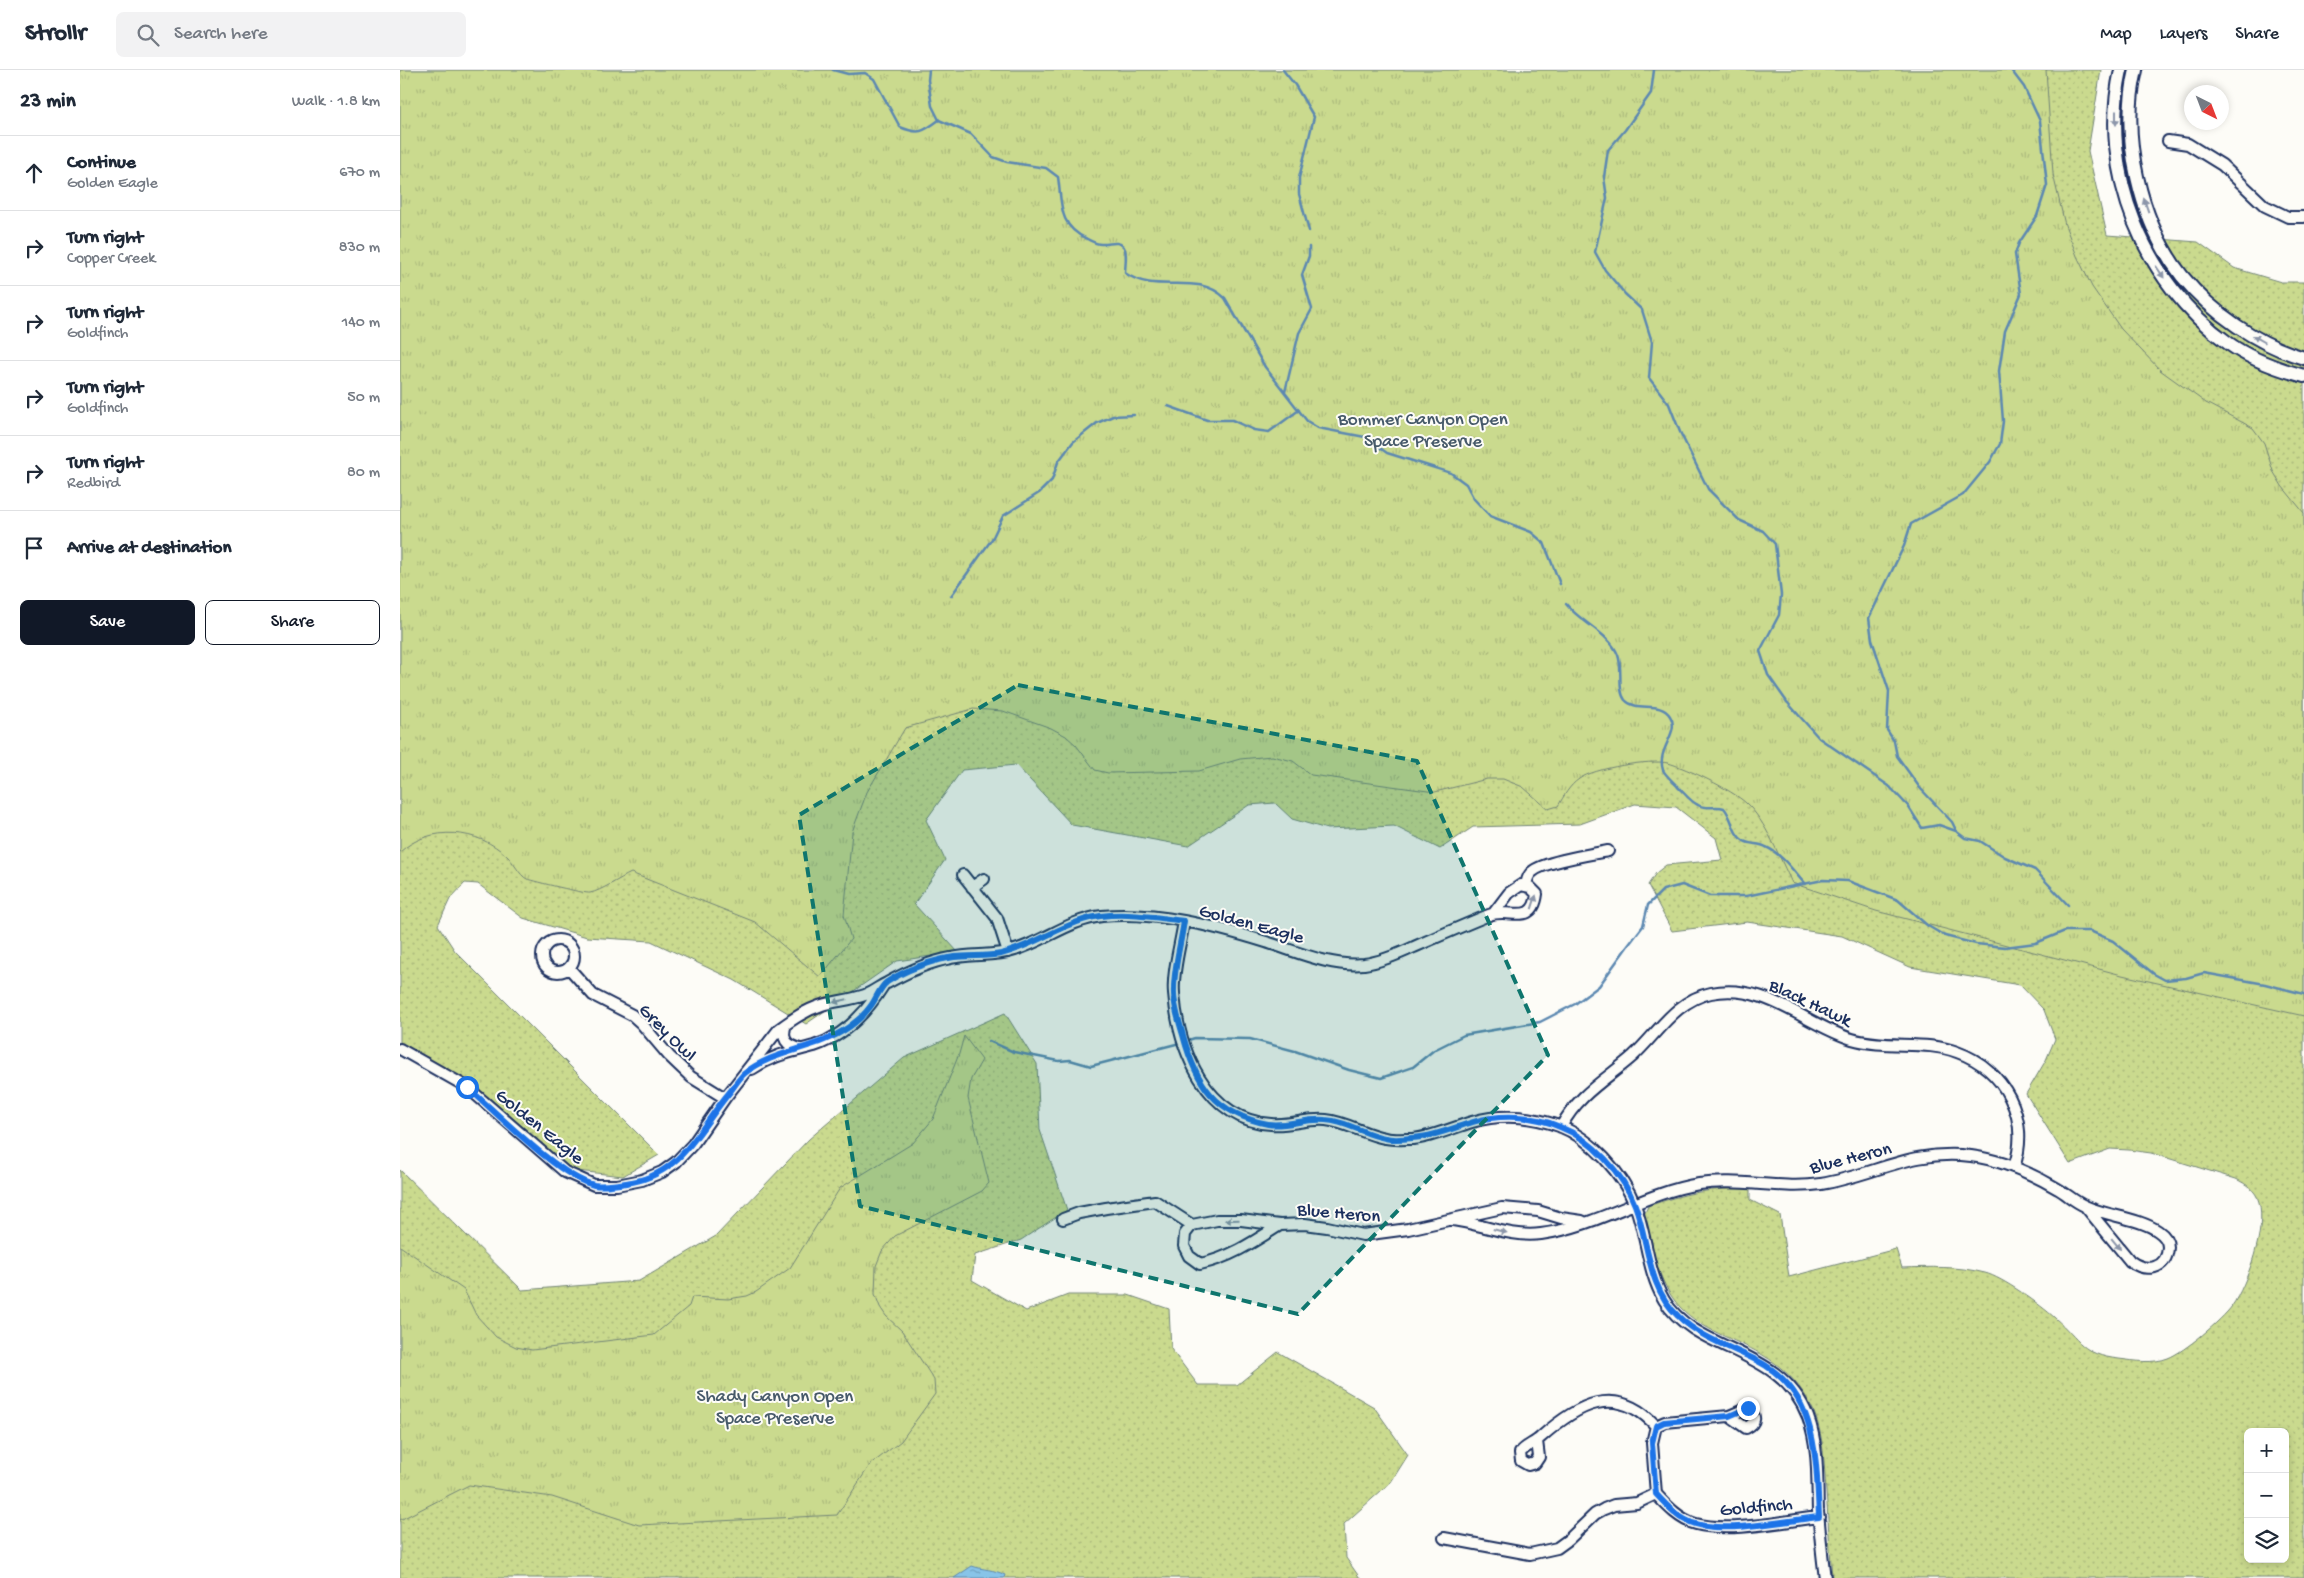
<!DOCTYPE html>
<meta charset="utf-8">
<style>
body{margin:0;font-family:"Gochi Hand",sans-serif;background:#f2f2f3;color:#1f2937}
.controls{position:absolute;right:15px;bottom:15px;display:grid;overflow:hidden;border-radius:8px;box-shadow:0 2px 8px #0003}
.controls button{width:45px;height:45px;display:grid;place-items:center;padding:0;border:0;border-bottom:1px solid #e0e1e3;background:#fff;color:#1f2937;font:25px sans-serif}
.compass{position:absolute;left:1784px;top:15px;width:45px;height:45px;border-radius:50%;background:#fff;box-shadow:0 2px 8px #0003;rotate:138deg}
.stop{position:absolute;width:15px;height:15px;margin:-11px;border:4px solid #1a73e8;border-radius:50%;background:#fff}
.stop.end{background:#1a73e8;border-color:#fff;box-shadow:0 1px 5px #0008}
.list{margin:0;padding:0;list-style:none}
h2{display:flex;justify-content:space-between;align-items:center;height:65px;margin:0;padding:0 20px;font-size:21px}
h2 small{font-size:16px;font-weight:400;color:#747a83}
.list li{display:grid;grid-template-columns:32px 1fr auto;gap:15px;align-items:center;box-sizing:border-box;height:75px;padding:0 20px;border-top:1px solid #e0e1e3}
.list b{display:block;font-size:19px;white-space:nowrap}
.list p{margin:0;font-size:16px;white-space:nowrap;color:#747a83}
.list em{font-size:16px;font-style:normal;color:#747a83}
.actions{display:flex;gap:10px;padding:15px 20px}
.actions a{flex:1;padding:11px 0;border:1px solid #111827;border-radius:8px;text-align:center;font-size:18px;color:#111827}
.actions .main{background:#111827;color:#fff}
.icon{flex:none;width:28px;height:28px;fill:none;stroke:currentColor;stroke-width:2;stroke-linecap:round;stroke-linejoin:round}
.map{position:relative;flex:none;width:1904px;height:1508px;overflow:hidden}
header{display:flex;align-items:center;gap:30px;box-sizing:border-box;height:70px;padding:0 25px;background:#fff;border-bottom:1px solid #e0e1e3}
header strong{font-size:24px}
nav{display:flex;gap:28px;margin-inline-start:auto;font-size:18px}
.search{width:350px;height:45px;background:#f2f2f3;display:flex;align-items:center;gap:12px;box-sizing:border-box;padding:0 18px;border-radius:8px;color:#747a83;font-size:19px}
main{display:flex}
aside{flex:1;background:#fff}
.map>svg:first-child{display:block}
.grass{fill:url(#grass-dots);stroke:#728476;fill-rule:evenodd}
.park{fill:url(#park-tufts);stroke:#728476}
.water{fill:url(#water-ripples);stroke:#5c88b1}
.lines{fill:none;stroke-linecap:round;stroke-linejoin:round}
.stream{stroke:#5c88b1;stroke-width:2.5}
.minor-casing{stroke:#1b2f5e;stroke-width:14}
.tertiary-casing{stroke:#1b2f5e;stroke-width:16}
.minor{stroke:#fdfcf7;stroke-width:10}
.tertiary{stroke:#fdfcf7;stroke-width:12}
.oneway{fill:#8c96aa}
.route{stroke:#1a73e8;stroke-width:6}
.marked{fill:#0f766e;fill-opacity:0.2;stroke:#0f766e;stroke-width:4;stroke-dasharray:10 6;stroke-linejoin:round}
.labels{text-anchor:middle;stroke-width:4;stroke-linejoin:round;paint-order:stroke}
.park-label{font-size:19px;fill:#475a6a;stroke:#fdfcf7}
.street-label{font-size:19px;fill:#1b2f5e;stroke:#fdfcf7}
</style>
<header>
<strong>Strollr</strong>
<div class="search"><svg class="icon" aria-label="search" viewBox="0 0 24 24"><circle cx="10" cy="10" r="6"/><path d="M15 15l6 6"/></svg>Search here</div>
<nav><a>Map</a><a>Layers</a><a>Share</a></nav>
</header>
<main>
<aside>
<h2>23 min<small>Walk · 1.8 km</small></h2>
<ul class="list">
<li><svg class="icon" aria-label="ahead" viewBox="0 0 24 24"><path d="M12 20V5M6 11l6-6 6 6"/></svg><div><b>Continue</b><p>Golden Eagle</p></div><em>670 m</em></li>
<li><svg class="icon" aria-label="right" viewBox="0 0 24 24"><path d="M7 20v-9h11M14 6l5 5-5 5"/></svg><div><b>Turn right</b><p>Copper Creek</p></div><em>830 m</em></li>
<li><svg class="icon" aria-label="right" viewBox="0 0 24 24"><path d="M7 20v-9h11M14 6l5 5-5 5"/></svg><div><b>Turn right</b><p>Goldfinch</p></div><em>140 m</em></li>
<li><svg class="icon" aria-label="right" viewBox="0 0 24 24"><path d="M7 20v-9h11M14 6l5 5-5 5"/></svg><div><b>Turn right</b><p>Goldfinch</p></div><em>50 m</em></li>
<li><svg class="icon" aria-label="right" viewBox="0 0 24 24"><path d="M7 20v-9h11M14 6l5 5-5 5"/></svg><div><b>Turn right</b><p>Redbird</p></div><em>80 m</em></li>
<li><svg class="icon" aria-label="arrive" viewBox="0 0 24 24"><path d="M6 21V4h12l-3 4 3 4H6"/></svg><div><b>Arrive at destination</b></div></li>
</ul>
<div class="actions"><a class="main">Save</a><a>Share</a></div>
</aside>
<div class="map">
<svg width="1904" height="1508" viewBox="0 0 1904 1508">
<defs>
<pattern id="grass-dots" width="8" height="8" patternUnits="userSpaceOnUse" patternTransform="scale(1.25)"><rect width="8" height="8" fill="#cada8e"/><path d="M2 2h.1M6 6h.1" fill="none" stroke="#adbb7d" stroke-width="1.8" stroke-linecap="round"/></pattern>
<pattern id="park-tufts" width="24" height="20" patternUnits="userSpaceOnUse" patternTransform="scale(1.25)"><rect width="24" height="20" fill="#cada8e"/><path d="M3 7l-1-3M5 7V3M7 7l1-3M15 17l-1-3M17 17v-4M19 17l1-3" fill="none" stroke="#adbb7d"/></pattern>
<pattern id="water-ripples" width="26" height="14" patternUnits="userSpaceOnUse" patternTransform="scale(1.25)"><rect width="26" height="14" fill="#88c4e8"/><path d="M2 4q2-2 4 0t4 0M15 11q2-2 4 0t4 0" fill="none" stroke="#6ea0bf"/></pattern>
</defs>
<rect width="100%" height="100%" fill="#fdfcf7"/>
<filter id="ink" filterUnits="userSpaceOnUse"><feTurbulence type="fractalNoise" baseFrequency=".02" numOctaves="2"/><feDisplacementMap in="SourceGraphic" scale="10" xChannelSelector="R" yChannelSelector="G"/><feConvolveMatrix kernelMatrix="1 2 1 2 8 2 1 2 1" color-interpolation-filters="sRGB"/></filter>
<g filter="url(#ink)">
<!-- grass -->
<path class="grass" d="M0 0H1701L1688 81 1707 165 1798 172 1834 198 1881 212H1904V1508H1432C1430 1479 1428 1450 1426 1421 1424 1394 1424 1367 1414 1342 1404 1318 1384 1297 1361 1284 1333 1268 1303 1261 1280 1237 1257 1212 1252 1176 1244 1145L1248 1136C1282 1124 1313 1117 1350 1119V1130L1380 1145 1389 1207 1496 1179 1502 1198C1530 1197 1558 1196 1585 1203 1602 1207 1641 1235 1655 1248 1680 1270 1682 1285 1719 1289 1735 1291 1753 1294 1768 1288 1784 1282 1822 1250 1832 1236 1847 1214 1867 1158 1859 1132 1856 1120 1846 1114 1836 1109L1751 1083 1729 1080 1710 1079 1670 1094 1626 1024 1646 990 1655 969 1644 940 1620 915 1510 897 1442 866 1347 852 1272 861 1248 815 1256 803 1266 795 1322 790 1316 768 1276 737 1235 734 1180 754 1073 757 1040 779 994 756 927 759 892 749 875 733 849 735 788 776 672 755 616 695 562 700 526 750 545 790 514 834 558 882 497 891 406 954 334 910 251 871 187 867 123 848 78 814 65 813 50 829 38 855 55 881 259 1085 223 1106 168 1100 101 1042 27 987 0 979ZM1848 1362H1885V1489H1848Z
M605 943 637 994 640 1060 667 1140 621 1170 575 1185 572 1210 626 1241 668 1225H728L769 1239 771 1279 798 1315H837L878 1282 974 1337 1008 1385 991 1412 944 1454 946 1488 960 1508H0V1100L122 1220 239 1211 316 1166 409 1069 504 988Z"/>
<!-- park -->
<path class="park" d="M0 0H1646L1653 104 1665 155 1677 186 1692 217 1721 259 1760 300 1806 333 1853 358 1864 373 1873 401 1882 416 1904 443V946L1722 905 1476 841 1392 813C1380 789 1366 751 1346 733 1332 720 1287 698 1268 693 1250 689 1194 698 1179 709 1169 716 1164 726 1158 736L1148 739 1123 717 1103 709H1087L1035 722 911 705 893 691 872 686 840 689 799 701 708 703 695 700 676 675 666 666 651 658 603 641 573 639 505 658 467 722 452 762 444 845 451 869 420 907 355 852 231 803C220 808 201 821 190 823 185 824 133 811 127 809 119 805 114 792 107 786 79 759 30 754 0 782Z
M564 966 582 990 571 1009 568 1028 589 1113 582 1121 495 1166 482 1181 476 1196 475 1224 480 1237 486 1246 502 1261 534 1310 535 1324 501 1371 470 1395 437 1445 239 1455 152 1427 69 1415 0 1450V1176L64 1220 76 1245 96 1267 116 1277 132 1280 254 1265 289 1236 292 1227 328 1229 347 1226 356 1222 390 1198 440 1118 513 1073 533 1049 559 984Z"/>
<!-- water -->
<path class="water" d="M572 1496C583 1500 594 1499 605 1505L604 1508H554Z"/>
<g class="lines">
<!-- stream -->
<path class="stream" d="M433 0 448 4 465 3 474 9 500 57C519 65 523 62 539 50
M529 0 528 10 532 36 539 50 571 64 593 87 607 92 646 98 658 107C662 134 658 156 687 169 691 171 696 174 701 174 709 175 717 170 723 176 728 181 725 196 725 203 757 226 796 200 825 228L865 297 907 351 918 358 965 367 987 383 1051 403 1066 414 1074 429 1090 446 1131 462 1144 473 1160 514
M883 0 895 15 914 47 899 108V124L909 161
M1254 0 1251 23 1225 60 1208 80 1204 107 1207 128 1195 182 1205 200 1225 224 1242 240 1252 272 1249 308 1269 334 1280 362 1308 419 1339 450 1363 461 1375 474 1381 525 1379 545 1360 581 1368 605 1387 632 1419 668 1489 716 1508 736 1522 758 1539 755 1556 761
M1611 0 1624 17 1640 51 1647 115 1637 146 1619 173 1615 184 1621 224 1605 261 1599 301 1603 351 1600 374 1590 392 1563 425 1511 454 1504 476 1469 548 1472 570 1489 621 1487 660 1494 671 1497 686 1520 718 1552 752 1557 762 1565 768 1580 771 1605 787 1635 800 1668 835
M885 322 899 263 912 239 902 205 909 186V177
M768 336 807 350H832L854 360 869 362 899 340
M551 526 592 469 603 446 639 423 652 410 658 392 673 372 697 353 713 346 734 345
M1166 534C1180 552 1210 564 1218 585 1223 599 1217 619 1225 630 1237 643 1260 630 1270 646 1281 662 1256 679 1263 700 1266 706 1274 712 1278 717 1284 723 1291 732 1298 735 1306 740 1316 735 1324 738 1333 748 1332 764 1344 771 1350 775 1360 773 1366 777 1382 784 1394 802 1405 814
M589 971 614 982 659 991 670 990 691 996 780 973
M785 971 795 968 850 969 895 981 949 1000 981 1008 1013 997 1034 980 1064 965 1140 952 1175 934 1199 916 1227 877 1243 856 1248 835 1263 820 1282 815 1310 826H1346L1423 810 1448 811 1498 830 1528 856 1545 866 1576 874 1605 877 1636 873 1665 861H1690L1713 871 1754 904 1765 910 1786 908 1804 903 1865 914 1904 924"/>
<!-- minor casing -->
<g class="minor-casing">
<path id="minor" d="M1768 71 1788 74 1822 95 1865 136 1888 147H1904
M563 805 597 848 608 882
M1126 816C1127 811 1127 806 1132 802 1142 792 1192 784 1208 781
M572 817 584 809
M784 851C781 873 772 902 774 923 778 979 806 1050 871 1054 889 1056 908 1048 926 1050 947 1052 965 1065 985 1068 993 1070 1004 1069 1013 1069 1033 1067 1052 1058 1072 1052 1100 1044 1131 1046 1159 1056 1191 1068 1223 1104 1235 1135 1247 1166 1247 1201 1264 1230 1297 1284 1381 1276 1408 1347 1419 1376 1417 1411 1418 1441 1420 1464 1422 1486 1425 1508
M142 886a16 16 0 1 1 32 0a16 16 0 1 1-32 0Z
M169 898 193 925 232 945 241 953 269 986 291 1007 325 1028
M386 954C381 969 386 975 400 979
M0 979 67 1017 165 1102 194 1115H217L242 1110 262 1102 276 1092 293 1074 325 1028 379 959C393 949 406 940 422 935 436 931 451 930 465 925 473 922 480 916 487 913 507 902 528 892 551 888 572 883 594 887 615 880 645 871 669 850 702 846 756 841 814 856 866 872 898 882 930 897 964 894 981 892 999 884 1014 877 1039 866 1064 855 1089 845 1109 837 1133 857 1137 824L1130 817 1121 815 1109 823 1093 844
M352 999C375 984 389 983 414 976 445 966 466 943 483 916
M1161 1057C1178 1024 1207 1009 1233 986 1257 964 1276 930 1311 923 1365 912 1404 954 1452 969 1486 979 1526 970 1557 982 1605 999 1631 1049 1614 1097
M663 1149 679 1143 706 1138 755 1131 792 1155
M1053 1150C1082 1154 1111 1168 1141 1164 1196 1157 1244 1123 1299 1114 1340 1108 1381 1120 1421 1114 1476 1105 1510 1079 1571 1086 1602 1090 1631 1103 1658 1119 1667 1124 1675 1132 1685 1136 1707 1146 1739 1148 1758 1161 1764 1165 1768 1171 1768 1177 1767 1201 1745 1202 1730 1191L1685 1136
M880 1155C855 1171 830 1188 800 1194L789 1186 784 1176 785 1164 792 1155 817 1150H841L880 1155 905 1154 927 1157 963 1165 1008 1159 1102 1138 1138 1141 1161 1148 1182 1151
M1256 1356 1252 1373 1256 1424C1267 1436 1280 1450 1296 1454 1329 1463 1384 1451 1419 1447
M1256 1356 1265 1352 1329 1346 1348 1338C1357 1346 1356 1353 1346 1358L1329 1346
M1137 1371 1139 1387 1135 1393 1128 1395 1121 1391 1120 1383C1126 1375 1134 1374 1141 1367 1177 1335 1216 1312 1256 1356
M1044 1468 1130 1484 1157 1478 1168 1470 1195 1444 1204 1439 1214 1435 1237 1433 1256 1424"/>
</g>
<!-- tertiary casing -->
<g class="tertiary-casing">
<path id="tertiary" d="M1721 0C1698 102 1744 213 1828 273 1850 289 1878 299 1904 306
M1736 0C1720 66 1740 153 1782 206 1812 243 1858 275 1904 288"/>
</g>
<!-- minor -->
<use href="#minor" class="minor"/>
<!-- tertiary -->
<use href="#tertiary" class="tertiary"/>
</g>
<!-- one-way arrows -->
<defs><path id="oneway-solid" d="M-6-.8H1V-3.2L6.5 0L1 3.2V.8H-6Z" transform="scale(1.25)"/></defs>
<g class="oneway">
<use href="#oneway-solid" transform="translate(1716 48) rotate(90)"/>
<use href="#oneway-solid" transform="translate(1746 135) rotate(-109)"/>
<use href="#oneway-solid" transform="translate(1760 202) rotate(56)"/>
<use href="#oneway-solid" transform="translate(1859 269) rotate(-150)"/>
<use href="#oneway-solid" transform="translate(1134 832) rotate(-72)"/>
<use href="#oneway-solid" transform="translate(440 931) rotate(167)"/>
<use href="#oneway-solid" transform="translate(832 1150) rotate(179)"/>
<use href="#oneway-solid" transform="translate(1100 1161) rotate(15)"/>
<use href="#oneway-solid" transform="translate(1716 1174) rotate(51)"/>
</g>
</g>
<g class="lines" filter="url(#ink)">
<!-- route -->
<path class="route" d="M67 1017C95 1041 160 1108 194 1115 206 1117 220 1114 232 1112 282 1103 299 1059 329 1023 334 1017 339 1008 345 1003 376 979 416 980 449 957 456 952 465 944 470 937 476 930 479 918 487 912 505 900 532 890 554 887 569 885 586 887 601 884 630 877 655 859 683 850 714 840 753 847 784 851 781 873 774 897 774 919 773 934 779 951 783 965 796 1014 815 1044 868 1054 886 1057 906 1048 925 1050 947 1051 965 1065 985 1068 993 1070 1004 1069 1012 1068 1033 1067 1053 1058 1073 1052 1100 1044 1133 1045 1160 1057 1192 1069 1223 1104 1235 1135 1249 1172 1247 1217 1278 1246 1299 1267 1330 1277 1356 1290 1418 1321 1416 1387 1419 1447 1384 1451 1329 1463 1296 1454 1280 1450 1267 1436 1256 1424L1252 1373 1256 1356 1264 1352 1329 1346 1348 1338"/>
</g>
<!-- marked area -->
<path class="marked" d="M618 615 1017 691 1148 985 898 1244 460 1136 399 745Z"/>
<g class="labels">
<!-- park labels -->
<g class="park-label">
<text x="1023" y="354">Bommer Canyon Open<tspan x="1023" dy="22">Space Preserve</tspan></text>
<text x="375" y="1331">Shady Canyon Open<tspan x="375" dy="22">Space Preserve</tspan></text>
</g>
<!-- street labels -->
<g class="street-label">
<text transform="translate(852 852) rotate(15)" y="7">Golden Eagle</text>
<text transform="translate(1411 931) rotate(25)" y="7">Black Hawk</text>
<text transform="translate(269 961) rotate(45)" y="7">Grey Owl</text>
<text transform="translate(141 1055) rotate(39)" y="7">Golden Eagle</text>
<text transform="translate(1450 1086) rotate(-14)" y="7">Blue Heron</text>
<text transform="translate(939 1141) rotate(5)" y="7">Blue Heron</text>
<text transform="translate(1356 1435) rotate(-5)" y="7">Goldfinch</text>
</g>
</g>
</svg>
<div class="controls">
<button>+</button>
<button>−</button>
<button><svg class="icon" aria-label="layers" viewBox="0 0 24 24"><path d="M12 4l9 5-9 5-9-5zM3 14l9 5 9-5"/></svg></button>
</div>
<svg class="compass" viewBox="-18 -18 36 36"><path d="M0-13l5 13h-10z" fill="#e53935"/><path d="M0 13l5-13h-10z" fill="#747a83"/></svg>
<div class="stop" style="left:67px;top:1017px"></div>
<div class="stop end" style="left:1348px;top:1338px"></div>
</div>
</main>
